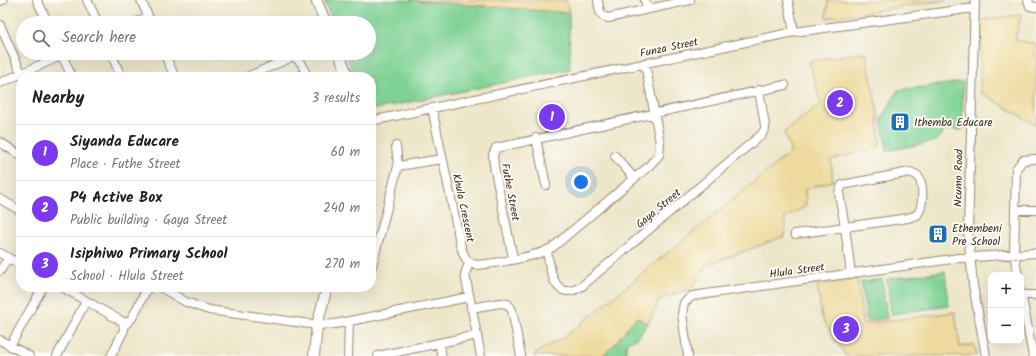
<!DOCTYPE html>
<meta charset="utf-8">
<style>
body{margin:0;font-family:Kalam,sans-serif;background:#f2f2f2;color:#222}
.controls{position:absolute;right:12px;bottom:12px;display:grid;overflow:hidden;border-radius:8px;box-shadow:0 4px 16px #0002}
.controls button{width:36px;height:36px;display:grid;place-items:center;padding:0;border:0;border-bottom:1px solid #e0e0e0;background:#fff;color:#222;font:20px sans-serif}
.you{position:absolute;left:581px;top:182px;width:14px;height:14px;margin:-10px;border:3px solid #fff;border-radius:50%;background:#1a73e8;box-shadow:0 0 0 6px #1a73e833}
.badge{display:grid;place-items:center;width:26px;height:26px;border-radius:50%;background:#7c3aed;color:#fff;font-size:13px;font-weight:700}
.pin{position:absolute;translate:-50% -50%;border:2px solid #fff;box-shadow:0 1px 4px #0006}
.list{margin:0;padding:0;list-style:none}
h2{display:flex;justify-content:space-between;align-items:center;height:52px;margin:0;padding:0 16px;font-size:17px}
h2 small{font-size:13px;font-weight:400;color:#767676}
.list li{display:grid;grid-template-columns:26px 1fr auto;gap:12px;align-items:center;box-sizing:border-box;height:56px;padding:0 16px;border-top:1px solid #e0e0e0}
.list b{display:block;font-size:15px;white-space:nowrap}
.list p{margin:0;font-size:13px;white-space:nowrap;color:#767676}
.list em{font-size:13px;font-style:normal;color:#767676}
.icon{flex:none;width:22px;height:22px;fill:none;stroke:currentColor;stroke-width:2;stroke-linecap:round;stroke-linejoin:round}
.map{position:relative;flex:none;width:1036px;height:356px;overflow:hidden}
.search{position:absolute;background:#fff;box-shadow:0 4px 16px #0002;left:16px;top:16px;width:360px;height:44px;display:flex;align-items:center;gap:10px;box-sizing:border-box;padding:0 14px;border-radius:22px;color:#767676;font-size:15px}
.panel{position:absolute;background:#fff;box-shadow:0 4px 16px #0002;left:16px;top:72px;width:360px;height:220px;border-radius:16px}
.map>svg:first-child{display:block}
.green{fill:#7fd294;stroke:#5d7e59}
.sand{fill:#eeda9e;stroke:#94825e}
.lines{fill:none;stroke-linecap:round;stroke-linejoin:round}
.minor-casing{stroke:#948874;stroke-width:10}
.tertiary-casing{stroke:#948874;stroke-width:12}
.minor{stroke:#fff;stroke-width:8}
.tertiary{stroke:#fff;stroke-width:10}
.labels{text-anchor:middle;stroke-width:3.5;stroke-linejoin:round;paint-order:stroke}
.street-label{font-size:11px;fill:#3b2a1e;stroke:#fdfcf7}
.poi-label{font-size:11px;fill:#3b2a1e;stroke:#fdfcf7;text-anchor:start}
</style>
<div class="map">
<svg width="1036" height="356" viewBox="0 0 1036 356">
<rect width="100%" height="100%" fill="#fdfcf7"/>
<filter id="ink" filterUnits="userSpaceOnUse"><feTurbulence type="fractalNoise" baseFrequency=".025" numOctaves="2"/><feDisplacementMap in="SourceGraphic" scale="8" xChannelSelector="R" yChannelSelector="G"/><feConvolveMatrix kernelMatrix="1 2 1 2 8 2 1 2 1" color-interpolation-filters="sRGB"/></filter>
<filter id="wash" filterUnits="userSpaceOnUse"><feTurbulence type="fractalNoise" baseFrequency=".012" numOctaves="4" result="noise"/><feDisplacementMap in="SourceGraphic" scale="16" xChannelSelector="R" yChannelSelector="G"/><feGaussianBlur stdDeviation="0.9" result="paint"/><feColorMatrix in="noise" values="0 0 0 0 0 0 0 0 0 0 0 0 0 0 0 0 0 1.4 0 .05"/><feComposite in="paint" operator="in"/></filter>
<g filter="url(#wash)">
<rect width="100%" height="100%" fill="#ede6c9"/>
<!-- green -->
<path class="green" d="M324 0H411L569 13 570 69 371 110V77H355L345 53H369V23H333Z
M963 82 962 130H943V134L940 135 939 138 936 139V141L887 151 881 119 898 90Z
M945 271 949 306 891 314 887 279Z
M882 279 887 318 867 321 861 282Z
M636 317 648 323 638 338 627 342 625 356H602L612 347Z"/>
<!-- sand -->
<path class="sand" d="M411 0H566L569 13Z
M828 0H947L826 18Z
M1021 15 1015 40 1036 44V125L980 92 981 20Z
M866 52 878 114 880 147 831 160 833 181 805 189 806 206 785 218V236L707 265 691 289 660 299 648 323 636 317 612 347 602 356H533L541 350 566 336 791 152 784 132 821 104 809 61Z
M857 278 863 324 955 312 960 347 974 344 977 356H846L822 318 817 285Z"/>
</g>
<g filter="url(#ink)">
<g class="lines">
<!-- minor casing -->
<g class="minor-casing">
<path id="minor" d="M37 0 48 23
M87 0 98 23
M141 0 151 23
M598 0C599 7 599 17 608 18L690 0
M645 0 647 9
M788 0 794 32
M975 0 968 231 973 285 986 356
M1028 0 1030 6 1036 7
M0 1 3 0
M135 23 148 17
M0 25 23 77
M61 53 72 77
M111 53 121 77
M164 53 175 77
M247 77 294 56 302 64 307 77
M0 83 67 53
M432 108 461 247C464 256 466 263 477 265 496 263 538 257 553 247L648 167 659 155 660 143 645 63
M371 121 794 32 974 8
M536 138 546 185
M0 142 21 156
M615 156 634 178
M398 166 442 159
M910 172 917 175C924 183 924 206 917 215L908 218 845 227 839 193 842 185Z
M0 199 21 211
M1015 210H1036
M795 234 845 227 851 274
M547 251C550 270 554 304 582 286L762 134 765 129V125L759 90
M0 253 21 265
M513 258 494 166 493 155 496 148 785 85
M469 263 465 274 481 356
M371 269 398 166 396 146
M0 271 8 258
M1018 275 1014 254 1016 169 1023 160 1034 159
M62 287 123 322 124 330 111 356
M160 287 186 302 209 310 317 325 335 324 469 297
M1021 292 1033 356
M1022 295H1036
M471 308 500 303 508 304 512 310 521 356
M125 325 132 318 148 287
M0 340 29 356
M439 343 442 356
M10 346 43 287
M57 356 86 301
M348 356 349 321
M378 356 477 335
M688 356 682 314 684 303 692 296 959 258 1036 253"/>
</g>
<!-- tertiary casing -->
<g class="tertiary-casing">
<path id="tertiary" d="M316 0 326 23
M339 53 348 77
M314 356 317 325 327 287"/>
</g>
<!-- minor -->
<use href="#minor" class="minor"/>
<!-- tertiary -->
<use href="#tertiary" class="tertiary"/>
</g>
</g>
<!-- icons -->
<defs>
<g id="building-square" transform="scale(1)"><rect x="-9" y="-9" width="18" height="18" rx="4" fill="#1f6fb2" stroke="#fdfcf7"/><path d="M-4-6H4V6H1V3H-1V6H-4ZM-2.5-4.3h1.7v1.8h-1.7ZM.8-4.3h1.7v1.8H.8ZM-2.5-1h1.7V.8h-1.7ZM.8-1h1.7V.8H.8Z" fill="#fff"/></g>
</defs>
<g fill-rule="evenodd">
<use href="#building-square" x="900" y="122"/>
<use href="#building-square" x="938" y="234"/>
</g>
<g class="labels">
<!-- street labels -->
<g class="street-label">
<text transform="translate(669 47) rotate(-12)" y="4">Funza Street</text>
<text transform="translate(958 178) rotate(-89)" y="4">Ncumo Road</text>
<text transform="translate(511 192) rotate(79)" y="4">Futhe Street</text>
<text transform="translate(464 208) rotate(78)" y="4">Khula Crescent</text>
<text transform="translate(658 208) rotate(-40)" y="4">Gaya Street</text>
<text transform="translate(797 270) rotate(-8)" y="4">Hlula Street</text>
</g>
<!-- poi labels -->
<g class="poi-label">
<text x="914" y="126">Ithemba Educare</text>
<text x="952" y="232">Ethembeni<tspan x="952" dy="13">Pre School</tspan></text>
</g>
</g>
</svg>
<div class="controls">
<button>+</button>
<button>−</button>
</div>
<div class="you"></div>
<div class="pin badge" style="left:552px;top:117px">1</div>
<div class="pin badge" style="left:840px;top:103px">2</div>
<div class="pin badge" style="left:846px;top:329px">3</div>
<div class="search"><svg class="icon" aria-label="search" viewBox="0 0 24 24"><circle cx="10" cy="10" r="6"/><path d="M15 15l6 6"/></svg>Search here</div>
<section class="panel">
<h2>Nearby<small>3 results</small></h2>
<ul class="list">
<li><span class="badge">1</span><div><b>Siyanda Educare</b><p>Place · Futhe Street</p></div><em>60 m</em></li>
<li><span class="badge">2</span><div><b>P4 Active Box</b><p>Public building · Gaya Street</p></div><em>240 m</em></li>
<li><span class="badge">3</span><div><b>Isiphiwo Primary School</b><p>School · Hlula Street</p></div><em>270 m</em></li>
</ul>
</section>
</div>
